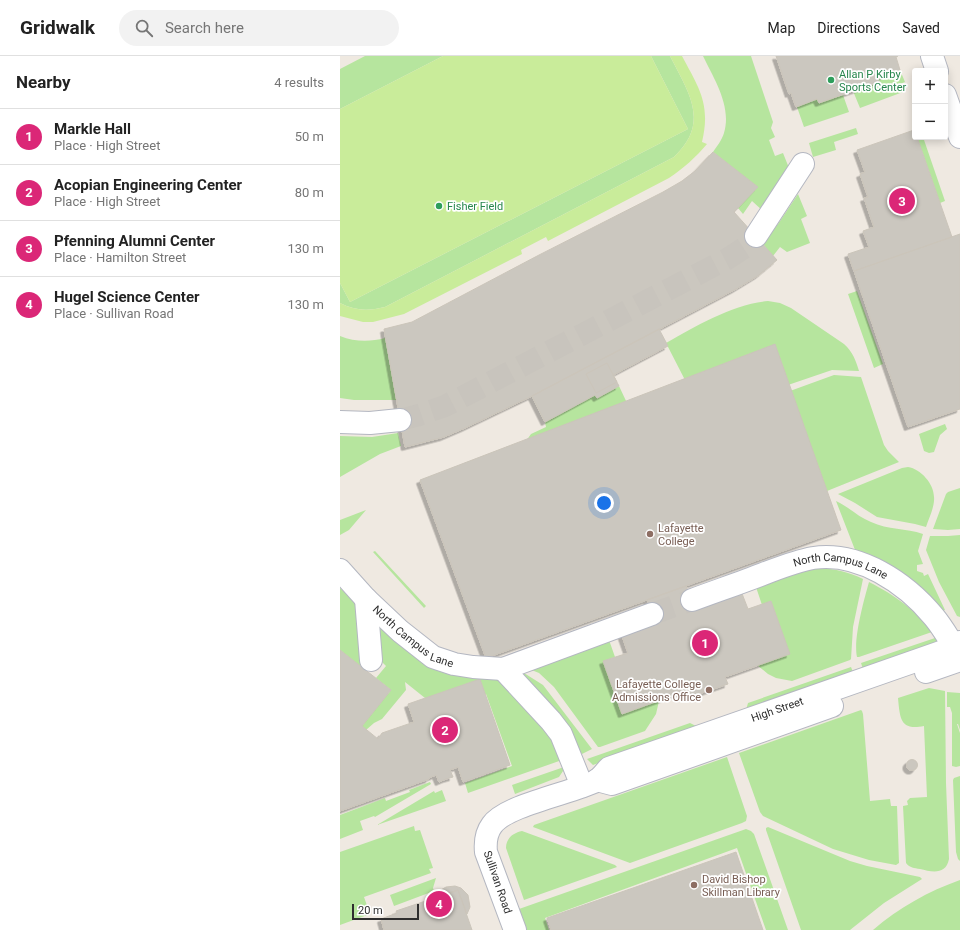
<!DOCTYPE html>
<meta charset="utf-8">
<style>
body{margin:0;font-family:Roboto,sans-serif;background:#f2f2f2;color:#222}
.controls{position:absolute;right:12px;top:12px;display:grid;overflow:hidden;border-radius:4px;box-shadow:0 2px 10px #0003}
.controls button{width:36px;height:36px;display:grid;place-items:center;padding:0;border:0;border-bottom:1px solid #e0e0e0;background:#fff;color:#222;font:20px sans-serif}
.scale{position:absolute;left:12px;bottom:10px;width:67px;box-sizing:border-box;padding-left:4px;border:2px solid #2e2e2e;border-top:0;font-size:11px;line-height:14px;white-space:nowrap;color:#2e2e2e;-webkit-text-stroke:3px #fff;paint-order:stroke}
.you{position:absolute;left:264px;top:447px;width:14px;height:14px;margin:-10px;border:3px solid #fff;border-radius:50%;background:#1a73e8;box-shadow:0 0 0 6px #1a73e833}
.badge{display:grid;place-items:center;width:26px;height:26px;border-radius:50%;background:#db2777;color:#fff;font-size:13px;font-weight:700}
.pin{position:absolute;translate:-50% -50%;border:2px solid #fff;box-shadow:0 1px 4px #0006}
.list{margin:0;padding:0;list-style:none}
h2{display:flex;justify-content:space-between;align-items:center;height:52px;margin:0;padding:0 16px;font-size:17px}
h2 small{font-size:13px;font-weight:400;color:#767676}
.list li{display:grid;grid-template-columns:26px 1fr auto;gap:12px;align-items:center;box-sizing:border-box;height:56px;padding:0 16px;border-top:1px solid #e0e0e0}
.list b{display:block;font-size:15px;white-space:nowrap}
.list p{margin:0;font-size:13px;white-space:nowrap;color:#767676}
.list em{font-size:13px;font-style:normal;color:#767676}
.icon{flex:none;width:22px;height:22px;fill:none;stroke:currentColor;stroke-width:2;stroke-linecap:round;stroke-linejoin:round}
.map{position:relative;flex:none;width:620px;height:874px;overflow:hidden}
header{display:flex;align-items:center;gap:24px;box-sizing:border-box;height:56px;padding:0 20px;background:#fff;border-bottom:1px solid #e0e0e0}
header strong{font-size:19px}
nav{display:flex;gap:22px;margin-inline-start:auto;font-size:14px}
.search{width:280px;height:36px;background:#f2f2f2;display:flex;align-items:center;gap:10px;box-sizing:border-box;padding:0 14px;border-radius:22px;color:#767676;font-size:15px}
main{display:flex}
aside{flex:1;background:#fff}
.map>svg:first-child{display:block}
.green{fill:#b6e59e}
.pitch{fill:#c9ec9a}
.building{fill:#cbc7bf;stroke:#cbc5ba;filter:url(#shadow)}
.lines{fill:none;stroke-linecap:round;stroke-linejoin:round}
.minor-tunnel{stroke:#c8c4bd;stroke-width:22;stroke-dasharray:22 11;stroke-linecap:butt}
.minor-casing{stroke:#b4b7c1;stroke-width:24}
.minor{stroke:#fff;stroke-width:22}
.leisure-dot{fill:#2e9e5b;stroke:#fff;stroke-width:1.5}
.education-dot{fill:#8d6e63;stroke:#fff;stroke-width:1.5}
.labels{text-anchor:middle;stroke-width:3.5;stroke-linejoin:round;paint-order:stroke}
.leisure-label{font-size:11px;fill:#27864d;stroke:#fff;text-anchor:start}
.education-label{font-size:11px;fill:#785e54;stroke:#fff;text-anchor:start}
.street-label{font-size:11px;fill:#2e2e2e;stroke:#fff}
</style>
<header>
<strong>Gridwalk</strong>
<div class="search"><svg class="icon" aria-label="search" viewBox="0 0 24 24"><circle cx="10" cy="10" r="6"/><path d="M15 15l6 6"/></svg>Search here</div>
<nav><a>Map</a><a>Directions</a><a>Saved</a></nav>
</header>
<main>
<aside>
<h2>Nearby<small>4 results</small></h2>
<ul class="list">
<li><span class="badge">1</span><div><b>Markle Hall</b><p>Place · High Street</p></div><em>50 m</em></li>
<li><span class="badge">2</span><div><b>Acopian Engineering Center</b><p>Place · High Street</p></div><em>80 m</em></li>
<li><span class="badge">3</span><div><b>Pfenning Alumni Center</b><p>Place · Hamilton Street</p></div><em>130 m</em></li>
<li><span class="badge">4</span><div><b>Hugel Science Center</b><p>Place · Sullivan Road</p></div><em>130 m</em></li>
</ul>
</aside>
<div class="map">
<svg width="620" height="874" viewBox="0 0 620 874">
<defs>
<filter id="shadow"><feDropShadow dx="-3.5" dy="3.5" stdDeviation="0" flood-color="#0004"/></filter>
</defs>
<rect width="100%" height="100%" fill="#efe9e1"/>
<!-- green -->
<path class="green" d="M25 0H103L0 53V13Z
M311 0H330C348 36 371 66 334 101L45 251C29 255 15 255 0 247V227L10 246 348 73Z
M363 0H411L433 66 431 72 435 81 429 84 435 100 443 97 449 112 423 155 412 145 403 158 398 152 417 131 373 96C377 90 382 84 384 77 392 50 374 23 363 0Z
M560 14 565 26 560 28 563 36 520 52 513 35 539 26 538 22Z
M503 39 509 56 464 71 457 51 477 43 479 47Z
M516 72 518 78 494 86 496 94 473 101 469 87Z
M577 81H583L605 145 600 147Z
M458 138 467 160 461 163 470 187 447 196 440 191 433 200 422 187 438 168Z
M517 235 543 308 534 312 508 238Z
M428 245 440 247 451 252 504 288C513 296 516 305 519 315L492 314 448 329 345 324 326 287C356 270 393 248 428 245Z
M0 280C15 286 30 286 45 282L56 344H14L0 342Z
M494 319 521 321 544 389 548 395 559 406 487 435 450 335Z
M279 330 287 347 186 385 191 378 206 371 205 366 255 339 257 342Z
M605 368 607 373 600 379 594 396 589 397 584 395 579 378Z
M58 377 61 390 40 398 0 421V380L32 381Z
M568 411C581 413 594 428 594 441 595 450 589 462 586 471L575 468 537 461 515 447 498 438 562 412Z
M620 432V473L608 474 593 473 606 438 608 436Z
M496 445C509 451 518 461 531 466 548 474 566 472 583 478L578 495 583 508 577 509V515L583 517 584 520 588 518 605 554 602 555 517 499Z
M26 454 9 474 0 479V464Z
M620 479V561L617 560 599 526 586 494 590 480H608Z
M35 495 86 550 84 552 33 496Z
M480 512C495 513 509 516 523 523L513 571 511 603 510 604 452 625 436 622 428 618 417 609 422 549 416 531 468 513Z
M529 526C556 540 573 552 592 576L519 601H517C513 583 524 544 529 526Z
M0 532 19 550 24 605 20 610 0 594Z
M32 560 151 621 158 624 212 677 222 704 128 737 125 727 172 710 146 638 85 642 65 626 66 634 42 663 34 667 26 674 22 670 51 634 36 622 46 610 38 602Z
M595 582 598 585 523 613 521 607Z
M269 584 275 601 264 605 319 645 316 658 305 675 260 691H258L214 631 199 617 189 613Z
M511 611 513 616 406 654 408 647Z
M184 617 203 629 252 693 242 698 184 620Z
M589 632 605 635 606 727 609 803C606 819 592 816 580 813 574 812 570 812 566 807L563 750 568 749 567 745 570 742 587 741 584 670C560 675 560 662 558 642Z
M607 636 620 637V674L618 668H617L620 677V710L616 711 612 710V657L610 651H607Z
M521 654 522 655 523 658 530 745 550 743 551 750H557L559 807 556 809 529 804 493 793 423 760 420 756 399 697Z
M350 667 358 671 253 709 247 703Z
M387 701 407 760 406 765 402 767 290 807 193 771 194 769Z
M224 711 223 715 219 721 175 738 172 729Z
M620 720V805L618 803 616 796 613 724 614 722Z
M90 726 91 728 35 761 34 760 20 765 23 774 0 783V759L45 742 46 745 70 736 69 734Z
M102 734 106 745 37 769 94 735 95 737Z
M74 770 75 775 80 774 93 812 89 813 91 817 24 841 30 858 0 869V796Z
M428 771 510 805 527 810 580 821 582 823 544 847 510 874H461L426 774V772Z
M406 773 411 775 414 778 448 874H426L397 792 205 862 209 874H187L179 853Z
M182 775 275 809 277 811 184 844 166 792C166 782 173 777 182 775Z
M96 822 93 832 94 835 54 850 50 839Z
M620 824V874H533C558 852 589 835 620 824Z"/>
<!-- pitch -->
<path class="pitch" d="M103 0H311L348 73 10 246 0 227V53Z
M330 0H342C359 32 371 48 362 86L367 88C356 101 344 112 329 122L208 185 206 181 181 194 182 198 64 258 33 266H23L0 260V247C15 255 29 255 45 251L334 101C371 66 348 36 330 0Z"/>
<!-- building -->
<path class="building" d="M436 0H558L556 1 560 14 538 22 539 26 510 36 479 47 477 43 456 51 451 37 449 38Z
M574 74 575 81H577L612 181 514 215 508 198 529 191 523 175 534 171 524 142 528 141 520 118 525 116 517 94Z
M373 96 418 131 394 156 437 204 419 219 396 233 192 340 125 372 104 381 65 391 44 273 72 266 199 199 323 136 342 125 355 115Z
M620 178V353L568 371 514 215Z
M319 273 328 290 273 319 279 330 257 342 255 339 205 366 192 340Z
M435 288 501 474 146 602 80 424Z
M267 307 277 326 256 337 246 318Z
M346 530 354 551 401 535 408 553 431 545 450 598 385 621 388 628 350 641 348 634 282 658 263 605 288 597 281 577 315 566 307 544Z
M0 594 51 634 22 670 38 683 42 677 74 666 68 648 140 623 170 709 123 726 118 711 110 714 113 721 106 723 99 726 96 719 89 722V723L0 755Z
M566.5 709a5.5 5.5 0 1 1 11 0a5.5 5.5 0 1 1-11 0Z
M396 796 423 874H211L207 862Z
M115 830 121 832 128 839 130 851 127 858 118 834 97 841 96 839 99 835 106 831Z
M118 834 132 874H44L41 863 57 857 56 855Z"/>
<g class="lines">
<!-- minor-tunnel -->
<path class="minor-tunnel" d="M60 364 79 359 105 350 387 203 404 192 416 180
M312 558 352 544"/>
<!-- minor casing -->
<g class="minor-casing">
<g id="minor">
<path d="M592 0 597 15"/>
<path d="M605 39 620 81"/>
<path d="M416 180 463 108"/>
<path d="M0 366 30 367 60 364"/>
<path id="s1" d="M0 514 26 543 60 575 93 601 114 608 133 611 163 613 312 558"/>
<path d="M26 543 31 604"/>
<path id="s2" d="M352 544C376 535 400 527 423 518 439 512 456 505 473 502 519 495 566 527 594 561 604 573 611 587 620 599"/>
<path d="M163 613 211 665 221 678 242 730"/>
<path d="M586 616 620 604"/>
<path d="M257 724 272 728 492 650"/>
<path id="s3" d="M175 874 146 796C145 786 146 777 152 769 166 749 232 737 256 725 261 722 265 716 269 712L601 596 620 586"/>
</g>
</g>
<!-- minor -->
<use href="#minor" class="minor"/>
</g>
<!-- markers -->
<g class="leisure-dot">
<circle cx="491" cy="24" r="4"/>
<circle cx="99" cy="150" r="4"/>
</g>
<g class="education-dot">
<circle cx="310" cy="478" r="4"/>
<circle cx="369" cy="634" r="4"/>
<circle cx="354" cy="829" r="4"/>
</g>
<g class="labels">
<!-- leisure labels -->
<g class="leisure-label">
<text x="499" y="22">Allan P Kirby<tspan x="499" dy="13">Sports Center</tspan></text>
<text x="107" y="154">Fisher Field</text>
</g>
<!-- education labels -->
<g class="education-label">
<text x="318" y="476">Lafayette<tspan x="318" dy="13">College</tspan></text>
<text x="361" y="632" text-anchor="end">Lafayette College<tspan x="361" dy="13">Admissions Office</tspan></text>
<text x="362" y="827">David Bishop<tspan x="362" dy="13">Skillman Library</tspan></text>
</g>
<!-- street labels -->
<g class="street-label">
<text dy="4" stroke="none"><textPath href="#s2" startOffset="157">North Campus Lane</textPath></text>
<text dy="4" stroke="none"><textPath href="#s1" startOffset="100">North Campus Lane</textPath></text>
<text dy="4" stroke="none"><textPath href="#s3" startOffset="422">High Street</textPath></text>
<text transform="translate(158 826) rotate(71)" y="4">Sullivan Road</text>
</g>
</g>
</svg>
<div class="controls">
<button>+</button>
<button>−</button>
</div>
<div class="scale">20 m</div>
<div class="you"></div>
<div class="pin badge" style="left:365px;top:587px">1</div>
<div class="pin badge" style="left:105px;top:674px">2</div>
<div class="pin badge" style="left:562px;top:145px">3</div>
<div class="pin badge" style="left:99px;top:848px">4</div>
</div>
</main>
